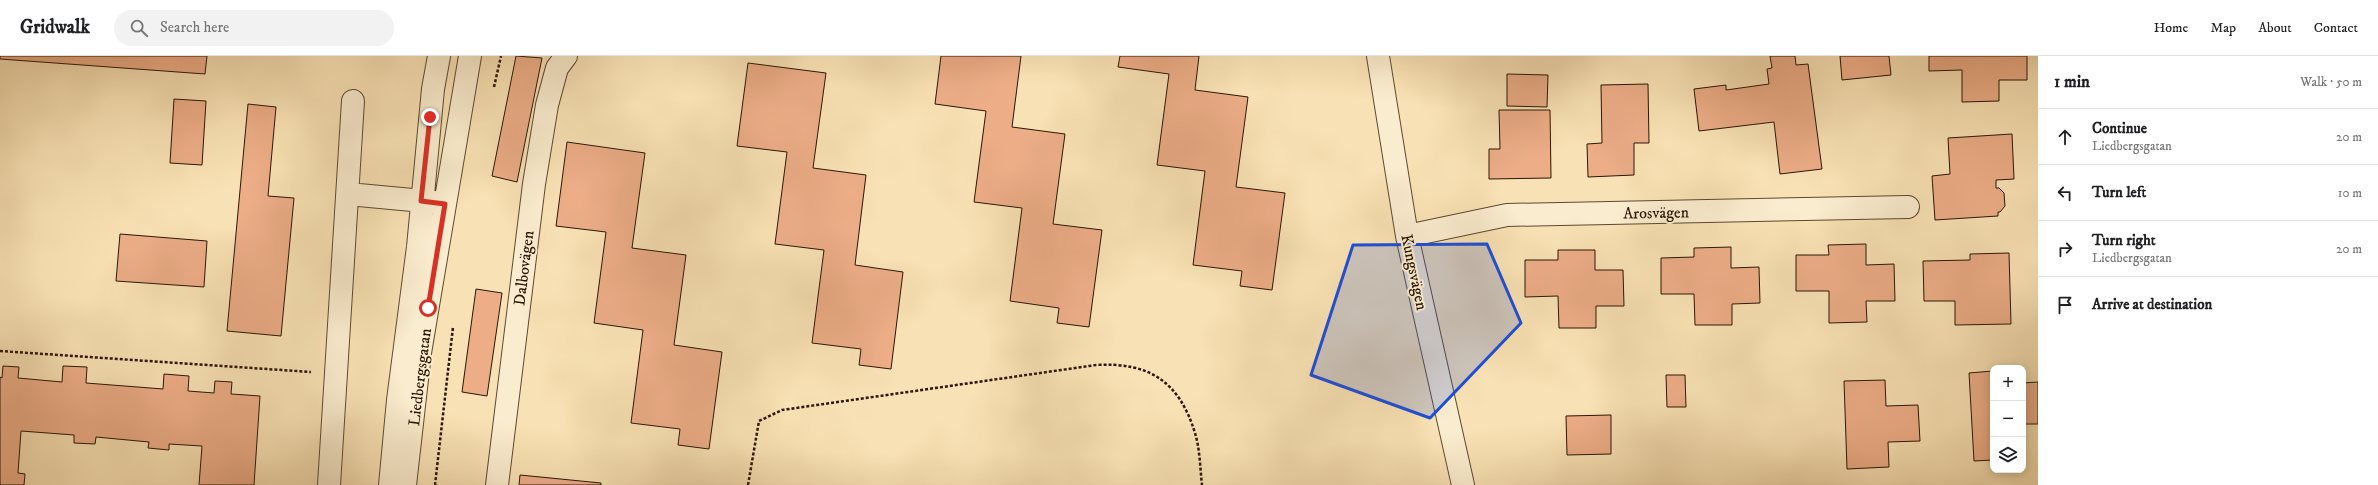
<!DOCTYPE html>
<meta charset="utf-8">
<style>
body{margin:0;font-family:"IM FELL DW Pica",serif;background:#f2f2f2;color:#202124}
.controls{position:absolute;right:12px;bottom:12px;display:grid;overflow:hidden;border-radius:8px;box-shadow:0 2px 10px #0003}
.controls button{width:36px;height:36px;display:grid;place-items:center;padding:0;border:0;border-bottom:1px solid #e0e0e0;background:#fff;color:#202124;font:20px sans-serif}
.stop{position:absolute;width:12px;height:12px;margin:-9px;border:3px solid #d93025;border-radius:50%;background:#fff}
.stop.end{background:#d93025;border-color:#fff;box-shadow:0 1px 4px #0008}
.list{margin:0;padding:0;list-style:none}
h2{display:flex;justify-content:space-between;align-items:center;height:52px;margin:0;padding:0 16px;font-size:17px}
h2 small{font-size:13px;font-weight:400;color:#757577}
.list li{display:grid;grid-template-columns:26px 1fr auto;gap:12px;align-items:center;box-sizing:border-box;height:56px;padding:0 16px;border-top:1px solid #e0e0e0}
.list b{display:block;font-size:15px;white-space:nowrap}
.list p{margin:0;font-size:13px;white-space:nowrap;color:#757577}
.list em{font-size:13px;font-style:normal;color:#757577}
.icon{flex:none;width:22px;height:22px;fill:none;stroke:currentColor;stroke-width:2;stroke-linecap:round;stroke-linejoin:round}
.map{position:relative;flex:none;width:2038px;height:429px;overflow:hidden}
header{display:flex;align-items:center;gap:24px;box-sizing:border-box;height:56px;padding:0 20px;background:#fff;border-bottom:1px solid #e0e0e0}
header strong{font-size:19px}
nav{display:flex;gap:22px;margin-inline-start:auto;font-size:14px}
.search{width:280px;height:36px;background:#f2f2f2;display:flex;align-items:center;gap:10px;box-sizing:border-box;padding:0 14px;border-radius:22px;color:#757577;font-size:15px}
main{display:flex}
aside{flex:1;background:#fff}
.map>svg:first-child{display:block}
.building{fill:#ecad87;stroke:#291605}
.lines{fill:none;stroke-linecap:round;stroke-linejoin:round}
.minor-casing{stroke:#5d4931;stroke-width:24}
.path{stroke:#291605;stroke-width:2.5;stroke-dasharray:3 2;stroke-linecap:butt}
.minor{stroke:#faecce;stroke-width:22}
.route{stroke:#d93025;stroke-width:5}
.marked{fill:#1d4ed8;fill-opacity:0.2;stroke:#1d4ed8;stroke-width:3;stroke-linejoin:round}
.labels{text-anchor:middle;stroke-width:4;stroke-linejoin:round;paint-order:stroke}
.street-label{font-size:16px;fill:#291605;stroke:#faecce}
</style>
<header>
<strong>Gridwalk</strong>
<div class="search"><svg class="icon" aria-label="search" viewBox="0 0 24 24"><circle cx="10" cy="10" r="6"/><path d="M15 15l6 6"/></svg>Search here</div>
<nav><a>Home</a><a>Map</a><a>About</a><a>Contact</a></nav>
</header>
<main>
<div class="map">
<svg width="2038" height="429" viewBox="0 0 2038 429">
<rect width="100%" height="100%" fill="#f8e1b4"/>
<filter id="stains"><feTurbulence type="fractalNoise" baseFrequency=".005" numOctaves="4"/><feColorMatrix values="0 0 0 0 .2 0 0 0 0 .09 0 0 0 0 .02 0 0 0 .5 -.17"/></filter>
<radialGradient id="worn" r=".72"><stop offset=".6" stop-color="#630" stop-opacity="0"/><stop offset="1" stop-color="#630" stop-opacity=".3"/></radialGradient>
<!-- building -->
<path class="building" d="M0 0H207L205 18 0 3Z
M516 0 542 2 517 126 492 120Z
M941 0H1021L1012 71 1065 78 1053 168 1102 174 1089 271 1057 267 1059 252 1010 245 1022 152 974 146 986 55 935 48Z
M1120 0H1199L1195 34 1248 41 1236 131 1285 137 1272 234 1240 230 1242 215 1193 209 1205 115 1157 109 1169 18 1118 11Z
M1770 0H1795L1796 9 1808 8 1822 113 1780 118 1774 66 1699 75 1694 33 1726 29V34L1769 28 1767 13 1772 12Z
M1840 0H1889L1891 19 1842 24Z
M1929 0H2027V24H1999V45L1962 46V14L1929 15Z
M748 7 826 17 813 112 866 119 855 209 903 216 891 313 859 309 861 293 812 287 824 194 775 188 787 96 737 90Z
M1507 18 1548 19 1547 51 1507 50Z
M1648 28 1649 87H1634V119L1588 121 1587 88 1602 87 1601 29Z
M174 43 206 45 202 109 170 107Z
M248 48 276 51 268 140 294 142 281 280 227 275Z
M1499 54H1550L1551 122 1489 123V93H1500Z
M2012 78 2014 123 1996 124V132H1999L2004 137 2005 150 2000 156H1998V160L1935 164 1932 120 1950 118 1948 82Z
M567 86 645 97 632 192 686 199 674 289 722 296 709 393 678 389 680 373 631 367 643 274 594 267 606 176 556 170Z
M120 178 207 185 204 231 116 225Z
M1866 188V209L1894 208 1895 245H1866L1867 266 1829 267V235H1796V199H1829L1828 189Z
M1731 191V212L1759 211 1760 247 1732 248V269H1695L1694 238H1661V202L1694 201V192Z
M1558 194H1595V214H1623L1624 250H1596V272H1559L1558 240 1525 241V204H1558Z
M2009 197 2011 268 1955 269V245H1924L1923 205 1970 204V198Z
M476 233 502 237 487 340 462 336Z
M3 310 19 311 18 322 62 326 63 310 87 311 86 327 163 333 164 318 189 320 188 335 214 337 215 325 232 326 231 338 260 340 254 429H199L202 390 169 388V394L148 392 149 386 96 381 95 388 74 387V379L21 375 18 417 25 418 24 429H0V321L2 322Z
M1993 315V404L1974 405 1969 317Z
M1666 319H1685L1686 351H1667Z
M1885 324 1886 350 1918 349 1920 385 1888 386 1889 411 1847 413 1844 325Z
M2038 326V368H2023V327Z
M1611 359V398L1567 399 1566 360Z
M520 419 601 427V429H519Z"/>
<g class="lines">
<!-- minor casing -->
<g class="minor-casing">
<path id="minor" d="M1378 0 1407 180 1463 429
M348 138 434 146
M1407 180 1507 159 1908 151
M329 429 353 45
M390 429 398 344 418 191 433 33 439 0
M405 429 420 297 470 0
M497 429 534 128 547 49 557 12 566 0"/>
</g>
<!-- path -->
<path class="path" d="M494 31 501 0
M0 295 311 316
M435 429 453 271
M748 429 759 365 782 354 1096 309C1149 306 1179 325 1195 377 1200 393 1200 412 1202 429"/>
<!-- minor -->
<use href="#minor" class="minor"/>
</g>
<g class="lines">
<!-- route -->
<path class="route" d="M428 252 445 148 421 145 430 61"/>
</g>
<!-- marked area -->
<path class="marked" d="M1487 188 1521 267 1430 362 1311 319 1353 189Z"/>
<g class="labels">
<!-- street labels -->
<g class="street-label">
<text transform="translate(1656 156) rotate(-1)" y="6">Arosvägen</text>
<text transform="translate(523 212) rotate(-83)" y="6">Dalbovägen</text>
<text transform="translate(1415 216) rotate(78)" y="6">Kungsvägen</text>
<text transform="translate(419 321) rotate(-83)" y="6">Liedbergsgatan</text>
</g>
</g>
<rect width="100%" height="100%" filter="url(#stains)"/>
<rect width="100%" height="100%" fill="url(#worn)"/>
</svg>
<div class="controls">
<button>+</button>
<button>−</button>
<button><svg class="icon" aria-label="layers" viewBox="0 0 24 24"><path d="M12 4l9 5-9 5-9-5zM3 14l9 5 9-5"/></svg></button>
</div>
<div class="stop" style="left:428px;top:252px"></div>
<div class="stop end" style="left:430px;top:61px"></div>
</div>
<aside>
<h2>1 min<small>Walk · 50 m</small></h2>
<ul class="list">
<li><svg class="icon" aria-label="ahead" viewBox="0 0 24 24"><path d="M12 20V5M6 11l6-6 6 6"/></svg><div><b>Continue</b><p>Liedbergsgatan</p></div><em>20 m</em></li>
<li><svg class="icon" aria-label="left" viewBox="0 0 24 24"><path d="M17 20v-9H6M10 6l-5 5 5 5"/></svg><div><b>Turn left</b></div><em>10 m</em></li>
<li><svg class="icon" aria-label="right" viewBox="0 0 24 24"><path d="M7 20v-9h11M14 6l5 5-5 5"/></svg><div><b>Turn right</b><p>Liedbergsgatan</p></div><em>20 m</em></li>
<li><svg class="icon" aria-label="arrive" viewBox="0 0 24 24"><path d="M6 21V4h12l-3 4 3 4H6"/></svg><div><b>Arrive at destination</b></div></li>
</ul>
</aside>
</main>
